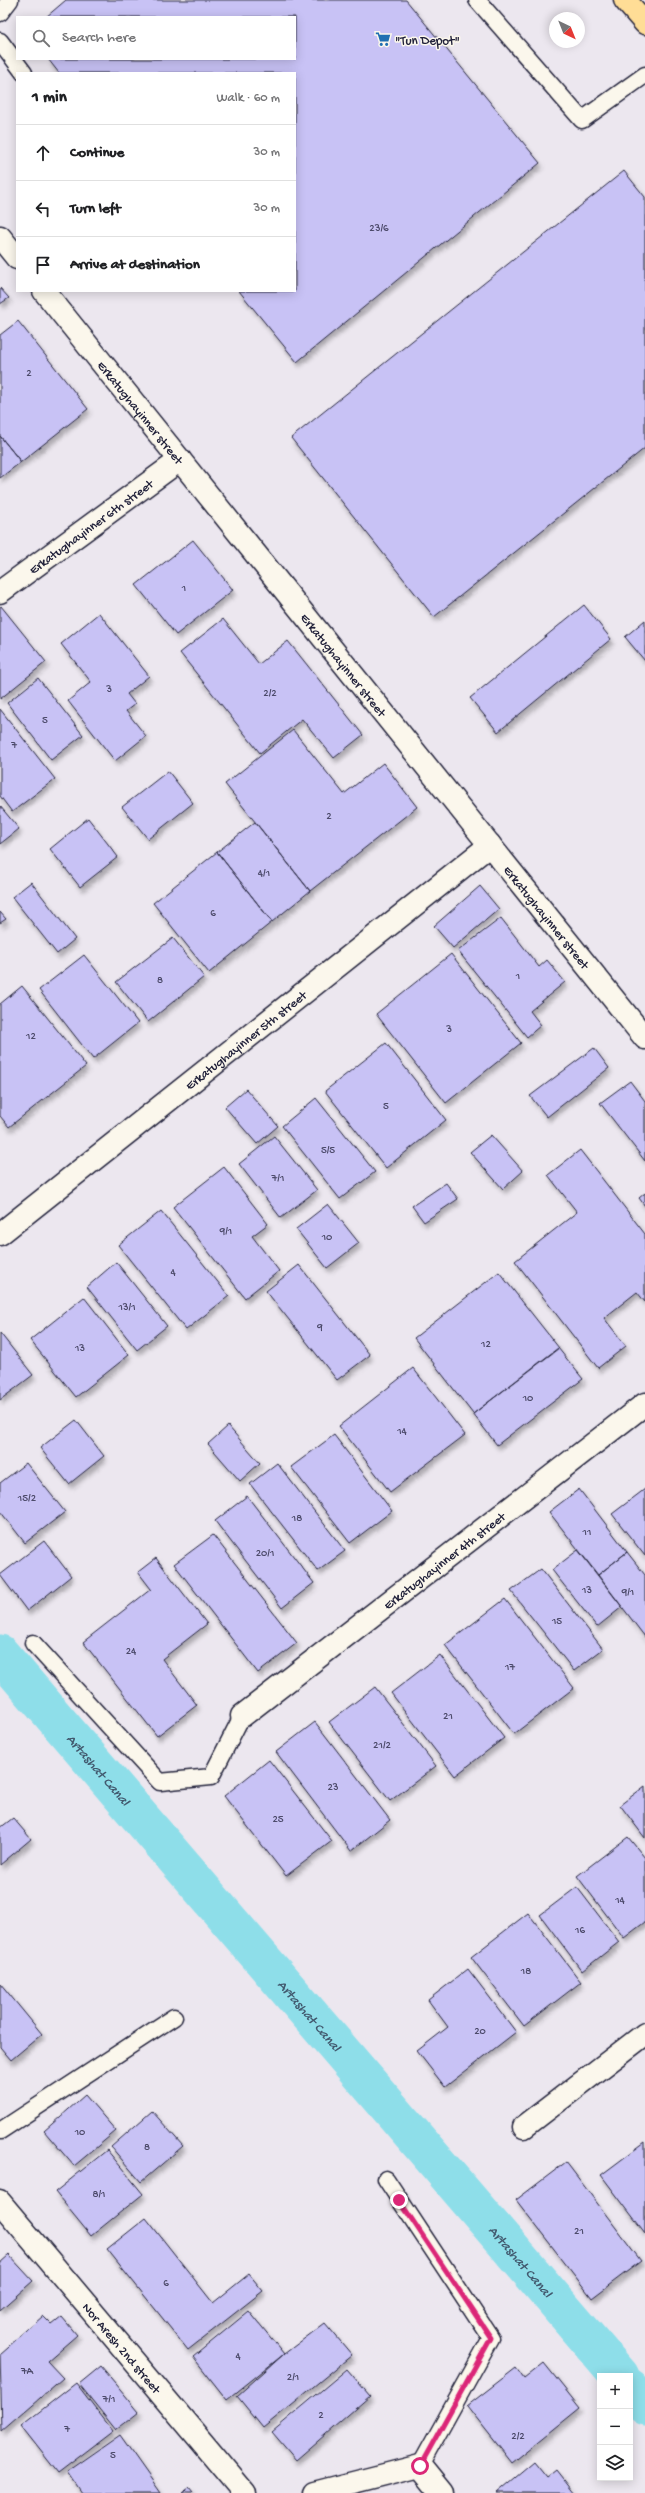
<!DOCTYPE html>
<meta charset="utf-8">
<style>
body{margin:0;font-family:"Gochi Hand",sans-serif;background:#f6f6f6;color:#202124}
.controls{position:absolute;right:12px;bottom:12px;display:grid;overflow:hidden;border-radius:0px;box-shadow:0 2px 10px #0003}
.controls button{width:36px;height:36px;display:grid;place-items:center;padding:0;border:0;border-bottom:1px solid #e0e0e0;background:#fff;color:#202124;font:20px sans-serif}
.compass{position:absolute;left:549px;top:12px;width:36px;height:36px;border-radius:50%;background:#fff;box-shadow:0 2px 10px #0003;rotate:137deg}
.stop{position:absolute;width:12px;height:12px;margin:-9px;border:3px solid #db2777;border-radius:50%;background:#fff}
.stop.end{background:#db2777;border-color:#fff;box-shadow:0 1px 4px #0008}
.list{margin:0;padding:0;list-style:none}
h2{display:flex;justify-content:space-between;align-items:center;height:52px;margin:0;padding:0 16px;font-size:17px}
h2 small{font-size:13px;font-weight:400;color:#757577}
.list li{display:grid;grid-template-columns:26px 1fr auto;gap:12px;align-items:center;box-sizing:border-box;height:56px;padding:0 16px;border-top:1px solid #e0e0e0}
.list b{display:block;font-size:15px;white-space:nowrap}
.list em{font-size:13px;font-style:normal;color:#757577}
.icon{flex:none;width:22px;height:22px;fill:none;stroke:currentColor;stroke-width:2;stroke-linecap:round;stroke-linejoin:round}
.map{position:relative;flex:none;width:645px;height:2493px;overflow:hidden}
.search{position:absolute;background:#fff;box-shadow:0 2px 10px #0003;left:16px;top:16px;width:280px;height:44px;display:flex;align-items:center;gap:10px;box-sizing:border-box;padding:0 14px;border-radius:0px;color:#757577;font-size:15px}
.panel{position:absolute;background:#fff;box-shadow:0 2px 10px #0003;left:16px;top:72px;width:280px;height:220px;border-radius:0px}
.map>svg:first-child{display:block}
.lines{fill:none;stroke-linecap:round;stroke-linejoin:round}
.canal{stroke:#8edee9;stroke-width:39}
.building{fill:#c8c2f5;stroke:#22223b;filter:url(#shadow)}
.service-casing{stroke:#22223b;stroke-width:19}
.minor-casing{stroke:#22223b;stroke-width:25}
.primary-casing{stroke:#22223b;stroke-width:25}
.service{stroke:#fbf7ec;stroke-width:16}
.minor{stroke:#fbf7ec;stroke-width:22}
.primary{stroke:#ffdd96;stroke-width:22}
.route{stroke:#db2777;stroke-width:5}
.labels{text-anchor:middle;stroke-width:3;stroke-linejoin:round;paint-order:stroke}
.number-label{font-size:11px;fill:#4c4a6a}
.poi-label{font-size:13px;fill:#22223b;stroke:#fbf7ec;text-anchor:start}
.street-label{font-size:13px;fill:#22223b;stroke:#fbf7ec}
.water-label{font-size:14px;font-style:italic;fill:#425a6f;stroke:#fbf7ec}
</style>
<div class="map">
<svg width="645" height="2493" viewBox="0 0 645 2493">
<defs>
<filter id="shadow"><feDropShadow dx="2.5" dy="4.5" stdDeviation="2" flood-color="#0004"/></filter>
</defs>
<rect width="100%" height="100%" fill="#ece7ef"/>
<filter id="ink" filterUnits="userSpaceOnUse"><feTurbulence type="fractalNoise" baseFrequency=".025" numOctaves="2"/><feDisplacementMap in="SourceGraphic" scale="8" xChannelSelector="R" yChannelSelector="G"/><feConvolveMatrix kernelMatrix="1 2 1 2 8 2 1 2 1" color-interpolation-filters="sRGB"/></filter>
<g filter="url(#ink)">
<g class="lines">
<!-- canal -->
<g class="canal">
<path id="s1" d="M0 1654 620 2376"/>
<path d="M630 2388 645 2406"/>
</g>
</g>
<!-- building -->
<path class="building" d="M66 0H406L540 163 297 362 239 291H295V73H59L48 59H295V17H46Z
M624 171 645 197V448L434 617 291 438Z
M0 288 9 298 0 304Z
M18 321 88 409 21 462 0 436V335Z
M0 436 21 462 0 478Z
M193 540 233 590 176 635 136 585Z
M584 605 611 639 498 732 470 698Z
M1 606 46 662 0 699V607Z
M99 613 149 676 127 694 135 704 126 711 146 736 115 761 68 701 91 682 61 644Z
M223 619 259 664 288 641 363 735 334 758 302 719 260 753 180 653Z
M645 620V661L625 637Z
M38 678 83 735 51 760 7 703Z
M0 709 55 779 12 812 0 796Z
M293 730 344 794 383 763 417 807 310 891 225 784Z
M168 771 193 803 148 839 122 807Z
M0 806 19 829 0 844Z
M88 818 118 857 80 887 50 849Z
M255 822 310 891 272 922 217 852Z
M217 852 272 922 209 973 153 903Z
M31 882 75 939 57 954 12 897Z
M480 886 499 909 453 948 434 926Z
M0 912 6 919 0 923Z
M501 918 539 967 547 960 565 982 530 1011 541 1025 527 1037 458 951Z
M173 938 204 977 148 1022 116 982Z
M451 954 521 1043 446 1103 376 1014Z
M84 955 138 1023 93 1059 39 990Z
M22 986 86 1066 9 1127 0 1116V1004Z
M386 1043 446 1120 386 1168 325 1091Z
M594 1048 609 1068 547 1117 530 1096Z
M630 1081 645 1101V1161L600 1103Z
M246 1089 278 1126 257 1144 225 1107Z
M316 1098 375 1172 340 1199 282 1126Z
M491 1135 523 1171 503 1189 470 1152Z
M274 1136 317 1190 281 1218 239 1164Z
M580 1150 645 1234V1302L637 1292 604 1318 626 1346 598 1368 515 1261 577 1212 548 1175Z
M224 1167 268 1224 252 1236 279 1271 245 1298 173 1207Z
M446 1183 458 1199 424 1222 412 1206Z
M645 1193V1206L639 1198Z
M328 1204 359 1243 327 1268 296 1229Z
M161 1211 229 1296 186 1330 118 1245Z
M116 1262 167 1326 137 1350 87 1287Z
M299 1265 370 1355 337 1380 266 1291Z
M499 1272 559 1348 473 1414 414 1338Z
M84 1297 129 1355 76 1397 30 1340Z
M0 1333 33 1375 0 1400Z
M558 1348 583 1379 497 1445 473 1414Z
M413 1368 465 1435 390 1492 339 1426Z
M76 1420 104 1456 69 1484 40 1448Z
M228 1426 260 1463 240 1481 208 1444Z
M334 1435 392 1511 350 1543 291 1467Z
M26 1463 65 1512 25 1543 0 1511V1483Z
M277 1463 345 1551 318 1571 250 1484Z
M579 1489 627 1552 598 1575 549 1512Z
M645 1489V1556L612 1514Z
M247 1496 314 1583 282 1608 215 1521Z
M213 1535 297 1643 258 1673 174 1564Z
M44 1541 71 1576 27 1611 0 1575Z
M578 1550 622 1607 597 1627 552 1570Z
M627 1552 645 1575V1637L598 1575Z
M156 1558 207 1624 162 1659 197 1705 157 1736 83 1642 151 1589 138 1572Z
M541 1569 603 1649 574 1671 511 1591Z
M505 1599 574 1688 514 1734 445 1645Z
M440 1655 504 1738 455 1776 391 1693Z
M375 1687 436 1766 390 1801 329 1722Z
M315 1722 390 1820 351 1851 276 1752Z
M269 1760 332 1841 286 1876 224 1796Z
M645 1786V1838L620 1805Z
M13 1818 31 1839 0 1865V1828Z
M628 1837 645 1858V1922L624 1938 577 1876Z
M577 1887 619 1942 582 1971 540 1915Z
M528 1913 581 1982 524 2026 471 1957Z
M468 1969 516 2032 445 2087 417 2051 448 2027 428 2000Z
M0 1983 42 2034 11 2060 0 2047Z
M85 2095 116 2131 74 2166 44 2131Z
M152 2111 183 2146 141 2182 111 2147Z
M645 2142V2233L601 2175Z
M107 2150 143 2194 91 2236 55 2192Z
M566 2162 641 2261 592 2298 516 2200Z
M146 2218 213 2303 249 2274 263 2291 188 2350 107 2249Z
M9 2255 33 2281 0 2310V2263Z
M249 2311 284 2354 227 2400 193 2357Z
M43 2316 52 2325 62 2317 77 2335 47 2361 63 2378 2 2431 0 2354Z
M325 2323 352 2355 263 2428 237 2396 284 2354Z
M544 2363 580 2408 512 2463 467 2406 516 2368 524 2379Z
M101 2366 139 2412 116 2430 79 2384Z
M347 2369 370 2396 296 2460 272 2432Z
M76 2383 113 2431 58 2473 21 2426Z
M120 2435 161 2493H81L67 2472Z
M534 2462 547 2478 557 2470 575 2493H497Z
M189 2488 193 2493H182Z"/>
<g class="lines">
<!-- service casing -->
<g class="service-casing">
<path id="service" d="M477 0 582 120 645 75
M0 13 10 0
M0 41 24 73
M33 1643 160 1782 211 1777 242 1716
M0 2131 174 2017
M386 2179 491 2338 420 2466"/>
</g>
<!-- minor casing -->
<g class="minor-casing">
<g id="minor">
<path d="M0 237 17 258"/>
<path id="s2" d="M44 291 645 1038"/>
<path id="s3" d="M0 592 180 460"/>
<path id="s4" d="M0 1234 490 845"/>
<path id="s5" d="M242 1716 645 1404"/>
<path d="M524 2127 645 2034"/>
<path id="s6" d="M0 2202 245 2493"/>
<path d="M314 2493 420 2466 442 2493"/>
</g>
</g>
<!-- primary casing -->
<g class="primary-casing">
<path id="primary" d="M625 0 645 23"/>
</g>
<!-- service -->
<use href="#service" class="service"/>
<!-- minor -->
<use href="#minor" class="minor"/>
<!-- primary -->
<use href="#primary" class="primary"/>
</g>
</g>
<g class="lines" filter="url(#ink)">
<!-- route -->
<path class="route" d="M399 2200 491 2338 420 2466"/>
</g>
<!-- icons -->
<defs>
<g id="supermarket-bare" transform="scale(1.2)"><path d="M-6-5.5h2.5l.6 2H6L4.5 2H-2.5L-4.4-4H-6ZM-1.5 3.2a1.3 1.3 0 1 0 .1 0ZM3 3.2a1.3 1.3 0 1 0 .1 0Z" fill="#1f6fb2" stroke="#fbf7ec" stroke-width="2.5" paint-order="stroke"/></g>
</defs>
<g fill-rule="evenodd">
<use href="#supermarket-bare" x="383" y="39"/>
</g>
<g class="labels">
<!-- number labels -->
<g class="number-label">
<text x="379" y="231">23/6</text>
<text x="29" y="376">2</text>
<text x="184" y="591">1</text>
<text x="109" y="692">3</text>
<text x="270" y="696">2/2</text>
<text x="45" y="723">5</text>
<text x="14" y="748">7</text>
<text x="329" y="819">2</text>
<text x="264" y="876">4/1</text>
<text x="213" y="916">6</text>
<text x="518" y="979">1</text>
<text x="160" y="983">8</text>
<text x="449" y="1032">3</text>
<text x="31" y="1039">12</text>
<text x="386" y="1109">5</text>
<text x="328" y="1153">5/5</text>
<text x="278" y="1181">7/1</text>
<text x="226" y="1234">9/1</text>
<text x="327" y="1240">10</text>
<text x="173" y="1275">4</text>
<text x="127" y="1310">13/1</text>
<text x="320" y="1330">9</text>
<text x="486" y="1347">12</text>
<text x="80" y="1351">13</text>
<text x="528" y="1401">10</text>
<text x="402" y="1434">14</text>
<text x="27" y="1501">15/2</text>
<text x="297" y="1521">18</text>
<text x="587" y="1535">11</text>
<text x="265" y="1556">20/1</text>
<text x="587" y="1593">13</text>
<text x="628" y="1595">9/1</text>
<text x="557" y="1624">15</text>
<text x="131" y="1654">24</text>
<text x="510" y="1670">17</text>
<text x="448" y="1719">21</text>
<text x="382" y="1748">21/2</text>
<text x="333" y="1790">23</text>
<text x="278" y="1822">25</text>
<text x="620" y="1903">14</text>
<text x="580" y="1933">16</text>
<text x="526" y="1974">18</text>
<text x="480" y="2034">20</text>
<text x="80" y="2135">10</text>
<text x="147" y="2150">8</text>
<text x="99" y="2197">8/1</text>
<text x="579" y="2234">21</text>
<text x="166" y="2286">6</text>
<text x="238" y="2359">4</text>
<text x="27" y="2374">7A</text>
<text x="293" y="2380">2/1</text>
<text x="109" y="2402">7/1</text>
<text x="321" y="2418">2</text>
<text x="67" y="2432">7</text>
<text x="518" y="2439">2/2</text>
<text x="113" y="2458">5</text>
</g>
<!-- poi labels -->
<g class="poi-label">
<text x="395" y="44">"Tun Depot"</text>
</g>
<!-- street labels -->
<g class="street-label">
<text dy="5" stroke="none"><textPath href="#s2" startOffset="155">Erkatughayinner street</textPath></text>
<text dy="5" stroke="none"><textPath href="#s3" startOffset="112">Erkatughayinner 6th street</textPath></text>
<text dy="5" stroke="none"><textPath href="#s2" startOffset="479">Erkatughayinner street</textPath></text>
<text dy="5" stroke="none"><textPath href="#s2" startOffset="803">Erkatughayinner street</textPath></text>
<text dy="5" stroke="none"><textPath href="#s4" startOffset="313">Erkatughayinner 5th street</textPath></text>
<text dy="5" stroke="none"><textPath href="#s5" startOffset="255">Erkatughayinner 4th street</textPath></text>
<text dy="5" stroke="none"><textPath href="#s6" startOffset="190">Nor Aresh 2nd street</textPath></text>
</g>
<!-- water labels -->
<g class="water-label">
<text dy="5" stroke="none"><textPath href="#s1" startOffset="152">Artashat Canal</textPath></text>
<text dy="5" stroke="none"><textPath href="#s1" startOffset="476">Artashat Canal</textPath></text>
<text dy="5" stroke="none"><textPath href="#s1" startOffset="800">Artashat Canal</textPath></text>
</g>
</g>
</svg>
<div class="controls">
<button>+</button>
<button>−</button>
<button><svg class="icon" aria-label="layers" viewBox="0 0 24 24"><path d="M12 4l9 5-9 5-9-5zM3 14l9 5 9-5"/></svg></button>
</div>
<svg class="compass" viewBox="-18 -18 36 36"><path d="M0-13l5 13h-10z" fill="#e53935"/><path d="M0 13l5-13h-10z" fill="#757577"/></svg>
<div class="stop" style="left:420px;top:2466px"></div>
<div class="stop end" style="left:399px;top:2200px"></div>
<div class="search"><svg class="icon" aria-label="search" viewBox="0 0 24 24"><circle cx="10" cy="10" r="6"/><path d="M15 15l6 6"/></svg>Search here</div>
<section class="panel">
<h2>1 min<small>Walk · 60 m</small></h2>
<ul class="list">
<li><svg class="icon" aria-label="ahead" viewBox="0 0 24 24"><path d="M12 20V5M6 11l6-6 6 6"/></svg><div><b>Continue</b></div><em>30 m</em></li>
<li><svg class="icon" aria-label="left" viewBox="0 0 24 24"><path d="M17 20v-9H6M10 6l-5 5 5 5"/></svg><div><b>Turn left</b></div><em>30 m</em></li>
<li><svg class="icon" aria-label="arrive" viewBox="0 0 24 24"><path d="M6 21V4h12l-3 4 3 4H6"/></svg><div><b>Arrive at destination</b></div></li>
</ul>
</section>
</div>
